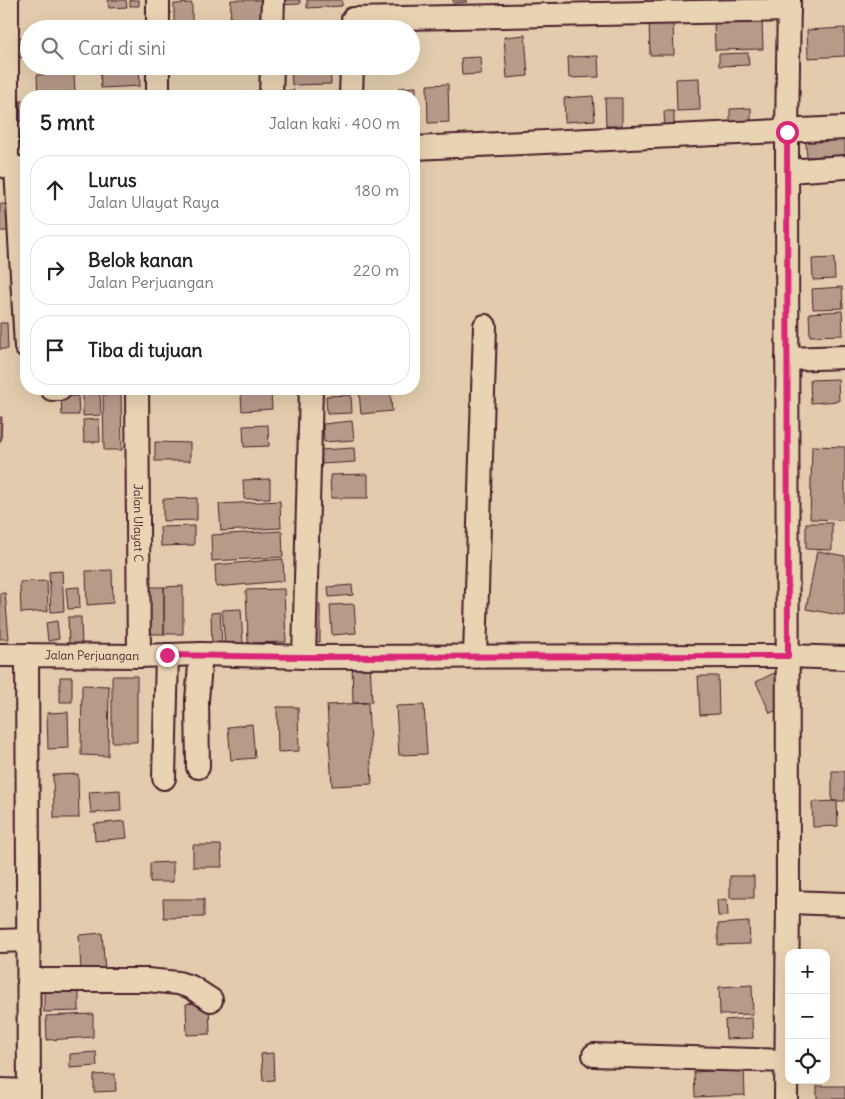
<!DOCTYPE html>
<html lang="id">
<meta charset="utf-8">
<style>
body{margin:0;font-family:Delius,sans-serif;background:#f2f2f2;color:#222}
.controls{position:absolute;right:15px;bottom:15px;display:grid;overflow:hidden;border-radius:10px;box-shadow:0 5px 20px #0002}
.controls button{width:45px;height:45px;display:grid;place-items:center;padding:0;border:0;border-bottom:1px solid #e0e0e0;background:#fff;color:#222;font:25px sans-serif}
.stop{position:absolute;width:15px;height:15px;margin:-11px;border:4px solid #db2777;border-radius:50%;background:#fff}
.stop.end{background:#db2777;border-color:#fff;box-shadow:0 1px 5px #0008}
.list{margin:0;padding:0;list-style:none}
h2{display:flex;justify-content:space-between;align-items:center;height:65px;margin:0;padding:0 20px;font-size:21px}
h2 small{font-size:16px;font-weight:400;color:#767676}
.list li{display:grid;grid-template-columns:32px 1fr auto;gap:15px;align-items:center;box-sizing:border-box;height:70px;margin:0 10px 10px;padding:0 10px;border:1px solid #e0e0e0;border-radius:20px}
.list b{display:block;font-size:19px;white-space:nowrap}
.list p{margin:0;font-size:16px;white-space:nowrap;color:#767676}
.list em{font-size:16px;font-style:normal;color:#767676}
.icon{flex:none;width:28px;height:28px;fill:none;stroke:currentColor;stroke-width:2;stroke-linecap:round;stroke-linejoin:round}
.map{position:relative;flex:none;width:845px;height:1099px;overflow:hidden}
.search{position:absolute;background:#fff;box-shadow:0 5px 20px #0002;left:20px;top:20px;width:400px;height:55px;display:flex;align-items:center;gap:12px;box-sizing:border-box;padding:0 18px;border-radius:28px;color:#767676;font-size:19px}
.panel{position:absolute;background:#fff;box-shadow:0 5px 20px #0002;left:20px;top:90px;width:400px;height:305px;border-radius:20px}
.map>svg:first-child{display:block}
.building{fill:#b79b89;stroke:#4a1f2b}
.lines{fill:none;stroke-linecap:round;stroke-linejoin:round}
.minor-casing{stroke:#4a1f2b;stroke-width:26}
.minor{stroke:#e8d3b2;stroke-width:22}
.route{stroke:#db2777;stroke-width:6}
.labels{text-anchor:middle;stroke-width:4;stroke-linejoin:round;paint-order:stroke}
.street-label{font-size:12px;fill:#4a1f2b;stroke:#e8d3b2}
</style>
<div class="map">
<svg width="845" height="1099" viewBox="0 0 845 1099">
<rect width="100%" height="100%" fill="#e2ccad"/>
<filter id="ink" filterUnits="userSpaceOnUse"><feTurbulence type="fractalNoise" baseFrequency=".02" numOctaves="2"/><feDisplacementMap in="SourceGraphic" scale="10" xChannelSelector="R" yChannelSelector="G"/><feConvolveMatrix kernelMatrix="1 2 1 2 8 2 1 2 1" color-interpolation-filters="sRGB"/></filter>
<g filter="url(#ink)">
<!-- building -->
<path class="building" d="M108 0H126L127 7 109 8Z
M130 0H139V6H130Z
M231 0H265L264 29H230Z
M277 0H300V4L277 5Z
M307 0H342V6L307 8Z
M453 0H467V2L453 3Z
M192 3V25L174 26V4Z
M673 20 674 55H650L649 21Z
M762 20 763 49 715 50 714 21Z
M125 27V29H102V28Z
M845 28V56L808 58 807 30Z
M525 35 528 76 507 78 504 37Z
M16 38H29V57L17 58Z
M748 53 749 65 719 66V54Z
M598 56 599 77 569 78 568 57Z
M480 57 481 74 462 75 461 58Z
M139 66 140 86 101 88 100 67Z
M291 66H330L331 84 292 85Z
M74 73 75 92 38 95 37 75Z
M699 78 700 110 677 111 676 79Z
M448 84 449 122 428 123 427 85Z
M416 87V116H414V96H398V88Z
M294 90V96H276L275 92Z
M253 92V96H224V93Z
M593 96 595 120 565 122 564 98Z
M605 98H622V126H606Z
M26 100V121L21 122 20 101Z
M751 108V127H730V109Z
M664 111H674V130H665Z
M845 132V155L807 157 805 134Z
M0 204H10V231H0Z
M834 258 835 279 813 280 812 259Z
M842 287 843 308 813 309 812 289Z
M842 311 843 335 810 336 809 313Z
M0 323H7L8 349H0Z
M838 379 839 401 811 403 810 380Z
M159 389H191V390H159Z
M390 389 392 411 361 414 359 391Z
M271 392 272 409 242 411 241 394Z
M83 394H100L101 415 83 416Z
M103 395H121L122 450H104Z
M351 395 352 413 327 414 326 396Z
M78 396 79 415H62L61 397Z
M0 417H2L1 441H0Z
M99 419 100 442H84L83 420Z
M352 421 354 440 324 442 323 424Z
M268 425 269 446 244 447 243 426Z
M155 442 190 443V461H155Z
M812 446 845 447V520L810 519Z
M354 448 355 462 322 464 321 450Z
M368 474V498H331L330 475Z
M270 479V498L244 499 243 480Z
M197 498V520L163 521V499Z
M280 501 281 528 221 531 219 504Z
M806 523H832V550L806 549Z
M194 526V545L161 546 160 527Z
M282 531 283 557 212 561 211 535Z
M817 551 845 556V616L806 609Z
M283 559 284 581 216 587 215 565Z
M112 570 113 603 87 605 86 571Z
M62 571 64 611 51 612 49 572Z
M47 581 48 611 21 613 20 582Z
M352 585 353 595 329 597 328 587Z
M183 586V634H164V587Z
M79 587 80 608 68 609 66 588Z
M148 587H164V634H148Z
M284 589 286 642 248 643 246 590Z
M0 593H5L9 639H0Z
M354 604 356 633 332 635 330 605Z
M306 605H320V642H306Z
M241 609 243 644 225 645 222 610Z
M220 612 222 646H212L211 613Z
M68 617H81L82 647H69Z
M57 621 59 639 48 641 46 623Z
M370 661 372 702 353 703 352 662Z
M774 673 789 705 770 713 756 682Z
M112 676H137V742H112Z
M698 676H718L719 714 700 715Z
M60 677H72V702H60Z
M82 685 109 686 108 756 81 755Z
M368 703 372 784 332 786 327 705Z
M424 705 427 754 399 755 396 706Z
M277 707H298L299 751 278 752Z
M68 712 69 748 48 749 47 713Z
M252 724 255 758 231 760 228 727Z
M832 771H845V801H832Z
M78 774 79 818H54L53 775Z
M120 790 121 811 91 813 89 792Z
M837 801 838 826 813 827 812 802Z
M125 821 127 838 95 841 94 824Z
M193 845H221L222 867H193Z
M173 862V882H150V863Z
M730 876H754V898H730Z
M163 899H204V917L164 918Z
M727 899 728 916H718L717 900Z
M749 922 750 944 718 945V924Z
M102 933 105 970 81 972 79 935Z
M752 985 753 1014 720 1015 719 987Z
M79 989V1011L44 1012V990Z
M209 1002 210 1034 187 1035 186 1004Z
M93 1014V1037L47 1040 46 1016Z
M752 1018 753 1038 726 1039 725 1020Z
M96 1052 97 1066 70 1068V1054Z
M273 1053 274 1080 263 1081 261 1054Z
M744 1069 745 1095 695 1097 694 1072Z
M115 1074 116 1091 94 1092V1075Z
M817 1086H845V1099H817Z"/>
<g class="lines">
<!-- minor casing -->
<g class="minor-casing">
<g id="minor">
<path d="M7 0V167"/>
<path d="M158 0V29"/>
<path d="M353 19 789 10"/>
<path d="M272 29 273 0"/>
<path d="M158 66V96"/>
<path d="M271 96 272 66"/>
<path d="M351 96 352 66"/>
<path d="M414 148 845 128"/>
<path d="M16 167 26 347"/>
<path d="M788 171 845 167"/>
<path d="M787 359 845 357"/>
<path d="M52 389H60"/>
<path id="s1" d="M137 389 139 656"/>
<path id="s2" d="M0 655 139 656 201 654 304 657 788 656 845 658"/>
<path d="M27 655 29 1099"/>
<path d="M475 656 485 326"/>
<path d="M304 657 311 389"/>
<path d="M198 767 197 700 201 654"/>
<path d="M164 778 167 655"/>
<path d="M788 902 845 904"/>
<path d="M0 941 27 940"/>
<path d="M29 980H147L178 983 191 987 211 1000"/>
<path d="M594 1055 786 1061"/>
<path d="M0 1090 29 1091"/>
<path d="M786 1099 788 902 787 132 789 0"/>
</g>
</g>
<!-- minor -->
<use href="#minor" class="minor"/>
</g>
</g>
<g class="lines" filter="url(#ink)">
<!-- route -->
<path class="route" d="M167 655 304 657 788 656 787 132"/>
</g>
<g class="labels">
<!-- street labels -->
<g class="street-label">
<text dy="4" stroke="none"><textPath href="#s1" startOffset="134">Jalan Ulayat C</textPath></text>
<text dy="4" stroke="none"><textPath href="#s2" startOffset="92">Jalan Perjuangan</textPath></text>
</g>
</g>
</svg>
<div class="controls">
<button>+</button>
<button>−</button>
<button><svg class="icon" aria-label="locate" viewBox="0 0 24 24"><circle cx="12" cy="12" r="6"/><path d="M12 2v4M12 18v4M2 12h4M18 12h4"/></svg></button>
</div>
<div class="stop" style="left:787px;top:132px"></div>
<div class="stop end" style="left:167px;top:655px"></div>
<div class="search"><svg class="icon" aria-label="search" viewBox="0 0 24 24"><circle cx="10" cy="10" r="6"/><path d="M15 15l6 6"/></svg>Cari di sini</div>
<section class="panel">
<h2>5 mnt<small>Jalan kaki · 400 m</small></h2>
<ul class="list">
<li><svg class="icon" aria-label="ahead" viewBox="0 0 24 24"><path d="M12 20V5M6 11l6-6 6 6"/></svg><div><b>Lurus</b><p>Jalan Ulayat Raya</p></div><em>180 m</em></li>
<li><svg class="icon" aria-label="right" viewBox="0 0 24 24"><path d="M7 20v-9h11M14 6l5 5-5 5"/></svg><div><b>Belok kanan</b><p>Jalan Perjuangan</p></div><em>220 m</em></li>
<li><svg class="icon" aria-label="arrive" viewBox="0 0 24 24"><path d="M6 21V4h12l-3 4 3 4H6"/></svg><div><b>Tiba di tujuan</b></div></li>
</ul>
</section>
</div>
